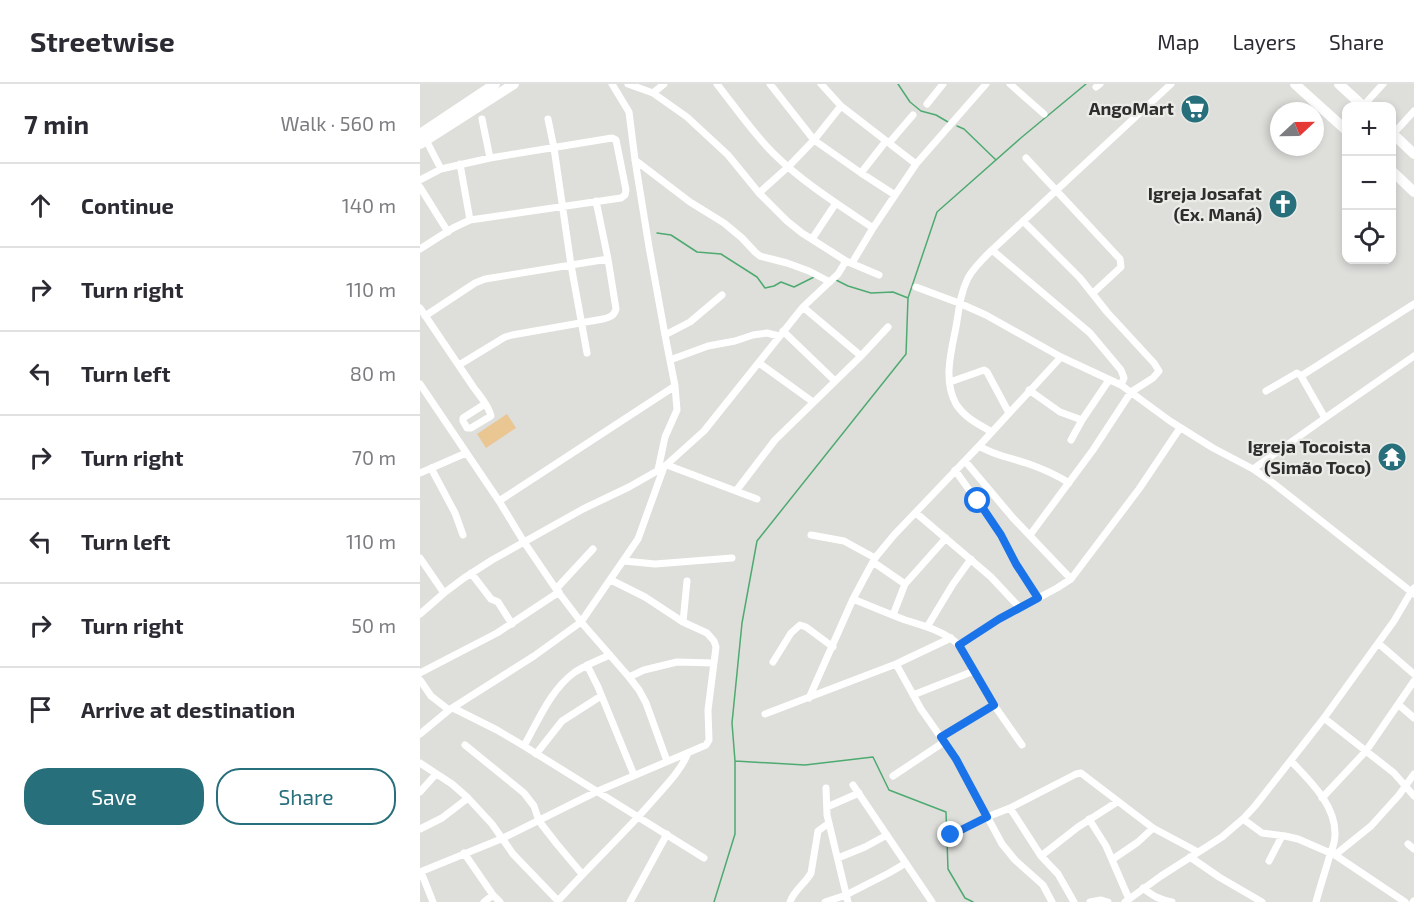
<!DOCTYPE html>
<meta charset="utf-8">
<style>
body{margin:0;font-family:"Exo 2",sans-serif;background:#f7f7f7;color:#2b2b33}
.controls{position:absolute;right:18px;top:18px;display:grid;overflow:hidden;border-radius:12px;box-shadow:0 3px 9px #0003}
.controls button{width:54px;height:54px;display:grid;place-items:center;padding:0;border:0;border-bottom:2px solid #e1e1e2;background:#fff;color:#2b2b33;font:30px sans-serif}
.compass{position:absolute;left:850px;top:18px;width:54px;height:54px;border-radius:50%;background:#fff;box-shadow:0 3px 9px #0003;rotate:68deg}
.stop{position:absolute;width:18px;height:18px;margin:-14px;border:4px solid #1a73e8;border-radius:50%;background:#fff}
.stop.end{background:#1a73e8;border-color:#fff;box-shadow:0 2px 6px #0008}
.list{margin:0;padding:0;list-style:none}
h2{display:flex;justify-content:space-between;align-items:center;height:78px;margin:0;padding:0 24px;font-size:26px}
h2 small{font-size:20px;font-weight:400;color:#7c7c81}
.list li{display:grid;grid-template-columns:39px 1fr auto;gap:18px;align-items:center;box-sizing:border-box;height:84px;padding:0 24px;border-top:2px solid #e1e1e2}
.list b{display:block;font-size:22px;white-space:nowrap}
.list em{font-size:20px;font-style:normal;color:#7c7c81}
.actions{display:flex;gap:12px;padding:18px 24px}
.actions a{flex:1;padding:14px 0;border:2px solid #286f7c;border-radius:24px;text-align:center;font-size:21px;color:#286f7c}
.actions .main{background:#286f7c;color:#fff}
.icon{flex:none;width:33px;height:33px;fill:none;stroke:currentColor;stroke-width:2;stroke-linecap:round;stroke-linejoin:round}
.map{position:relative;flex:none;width:994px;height:818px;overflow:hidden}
header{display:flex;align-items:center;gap:36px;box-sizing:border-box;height:84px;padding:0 30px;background:#fff;border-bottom:2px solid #e1e1e2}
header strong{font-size:28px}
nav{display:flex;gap:33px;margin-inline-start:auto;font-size:21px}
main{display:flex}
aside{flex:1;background:#fff}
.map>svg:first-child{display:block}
.green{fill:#e9c692}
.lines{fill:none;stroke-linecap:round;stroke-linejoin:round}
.stream{stroke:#4eaa70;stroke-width:1.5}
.minor{stroke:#fff;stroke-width:7}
.highway{stroke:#fff;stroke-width:10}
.route{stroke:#1a73e8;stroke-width:8}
.labels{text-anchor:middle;stroke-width:4.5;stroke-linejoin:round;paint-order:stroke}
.poi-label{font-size:18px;font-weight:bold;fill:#2e2e2d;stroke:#ebece8;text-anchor:end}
</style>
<header>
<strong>Streetwise</strong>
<nav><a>Map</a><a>Layers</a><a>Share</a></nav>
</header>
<main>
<aside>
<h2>7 min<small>Walk · 560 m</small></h2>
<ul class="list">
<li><svg class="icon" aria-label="ahead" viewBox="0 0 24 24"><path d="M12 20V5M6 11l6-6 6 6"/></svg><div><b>Continue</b></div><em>140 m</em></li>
<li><svg class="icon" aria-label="right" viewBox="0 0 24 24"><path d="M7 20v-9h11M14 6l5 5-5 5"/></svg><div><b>Turn right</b></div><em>110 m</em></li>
<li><svg class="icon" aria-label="left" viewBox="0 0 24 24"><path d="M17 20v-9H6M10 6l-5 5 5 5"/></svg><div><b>Turn left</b></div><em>80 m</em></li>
<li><svg class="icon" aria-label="right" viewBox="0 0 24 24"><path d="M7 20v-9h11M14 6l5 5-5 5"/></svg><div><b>Turn right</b></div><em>70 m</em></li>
<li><svg class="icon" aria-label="left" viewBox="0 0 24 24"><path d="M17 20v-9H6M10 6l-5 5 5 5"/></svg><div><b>Turn left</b></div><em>110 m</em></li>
<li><svg class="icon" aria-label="right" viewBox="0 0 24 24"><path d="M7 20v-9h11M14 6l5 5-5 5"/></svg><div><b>Turn right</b></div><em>50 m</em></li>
<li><svg class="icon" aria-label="arrive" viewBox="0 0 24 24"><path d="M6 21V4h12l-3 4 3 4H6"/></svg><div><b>Arrive at destination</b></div></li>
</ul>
<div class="actions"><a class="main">Save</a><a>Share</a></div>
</aside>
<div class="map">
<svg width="994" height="818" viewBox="0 0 994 818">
<rect width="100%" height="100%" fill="#dedfdb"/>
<!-- green -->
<path class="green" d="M87 330 96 344 66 364 57 350Z"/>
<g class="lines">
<!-- stream -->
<path class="stream" d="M478 0 490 18 501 27 516 31 528 38
M537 42 544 45 576 76
M237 149 251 151 277 168 301 170 337 193 345 204 354 202 361 198 374 203 394 193
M416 196 428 202 451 209 473 208 488 214
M315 677 312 639 322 539 337 457 486 270 488 214 517 128 602 53 666 0
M294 818 315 750V677L385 681 453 673 469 706 526 728 528 785 545 814 553 818"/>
<!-- minor -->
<path class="minor" d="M208 0 233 9 267 33 308 71 339 109 367 137 382 149 426 177 459 191
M297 0C315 23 332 48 353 69 382 98 419 121 453 144
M350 0 394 56 441 89 475 111
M401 0 421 22 496 80
M590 0 624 30
M676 3 680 0
M233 9 244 0
M507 20 523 0
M943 22 963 0
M62 35 70 74
M128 35 134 64 151 181 167 269
M973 50 994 27
M6 56 21 85
M469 59 493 31
M606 74 700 175 701 183 673 209
M215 76 270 118 304 139 322 154 335 168 340 172 367 179 389 187 410 198
M40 80 50 136
M441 89 466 57
M0 96 21 85 70 74 192 54 196 56 206 106 205 111 201 114 50 136 33 144 0 165
M0 103 28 148
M339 109 368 83 394 56 421 22
M603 137 660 194 687 228 734 279 739 287 733 294 711 308 673 366 610 451
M392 155 416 119
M572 166 670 249 701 286 704 294 701 301
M432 179 453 144 496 80 566 0
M496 203 539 219 566 231 641 273 701 301 750 337 793 364 833 385 853 399 994 510
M383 223 441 272
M0 224C18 251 36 277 54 304 60 312 69 322 71 332L51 344H47L43 337V334L65 320
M5 232 55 199 65 195 188 175 176 117
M363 247 415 297
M245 251 270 238 302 211
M250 276 288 262 315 257 333 251 347 249 359 252
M339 279 393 318
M39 281 85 253 92 251 183 235C190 233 194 232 196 225L188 175
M881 292 994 220
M530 298 564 286 567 288 589 329
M0 300 79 417 104 458 136 505 161 538 209 593 219 606 226 619 247 677
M609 306 640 328 662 336
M905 334 994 272
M572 348C558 340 545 334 536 320 523 297 531 268 536 243 539 226 540 210 548 194 554 183 563 175 572 166L751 0
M651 356 662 336 689 296
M559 362C575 372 592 374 609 380 623 385 637 391 649 399
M545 377 593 434 651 495
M247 381 337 415
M11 384 35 429 43 451
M833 385 905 334 881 292 877 289 846 307
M238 386 245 353 257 326 255 302
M535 386 581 451 596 480 618 514
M0 389 46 369
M316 407 355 356 441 272 468 243
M79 417 255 302 245 251 229 163 215 76 209 28 192 0
M496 429 571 493 600 524
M391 451 424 457 455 474
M0 474 24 509
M204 477 235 480 312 474
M453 478 485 500
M51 489 71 515 78 518 92 540
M136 505 173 465
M433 515C450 522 467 529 485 536 504 542 524 547 539 561L574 621 602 661
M0 530 24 509 44 494 72 476 163 425 209 403 244 383 284 347 383 223 418 190 426 177
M473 531 485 500 526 454
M263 538 267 497
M507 543 533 500 551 475
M958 559 994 590
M539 561 579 535 637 504 651 495 719 405 760 344
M353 578 371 549 380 541 386 543 413 563
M476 580 501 625 536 675 582 760 595 776 623 801 632 818
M167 581 178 603 214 691
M0 589 77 549 139 508
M209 593 224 586 257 578 294 579
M0 596 11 612 29 626
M493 611 554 587
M389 614 433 515 455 474 474 451 559 362 641 273
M979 621 994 634
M33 624 77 646 104 662 284 774
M345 630 476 580 531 554
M904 634 974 689 994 712
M0 650 29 626 114 572 161 538 218 455 244 383
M521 653 574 621
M45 661 104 709 114 722 119 737 136 759 162 790
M104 662C118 637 131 605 155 588 166 581 178 576 190 571
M116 670 142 637 181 612
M871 677C890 697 916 721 915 751 915 759 912 766 909 774 905 788 900 803 896 818
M0 679 32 700 48 714 72 740 93 770 139 818
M473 692 524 658
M433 701 512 818
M406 704 407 731 428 818
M0 708 16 690
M902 714 946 667 994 597
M407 723 439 709
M590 724 621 772 638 790 654 818
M669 735 686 762 709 815
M823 735 842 749 865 752 878 755 915 771 985 818
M0 745 22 734 48 714
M531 751 567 733 590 724 656 690 661 689 733 744 778 768
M988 760 994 765
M44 769 73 811 80 818
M915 771 951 742 979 711 994 690
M621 772 658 743 697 718
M770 773 799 793 842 818
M418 774 445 763 467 751
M693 775 718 758 733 744
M849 777 862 752
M0 788 81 755 178 707 286 661 289 656 288 626 296 563 294 557 287 549 263 538 225 513 191 496
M1 788 13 818
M723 804C733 812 740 816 752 818
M64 818 73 811
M137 818C169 782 204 750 235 714 248 699 261 686 268 669
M210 818 247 750
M370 818C374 806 385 800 391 789L398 747 409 739
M405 818 426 811 469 789 486 779
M670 818 681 816 688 818
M705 818 741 792 802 753 823 735 835 722 904 634 974 537 991 508 994 504
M993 818 994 817"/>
<!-- highway -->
<path class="highway" d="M875 0 926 46
M919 0 943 22
M972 49 994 70
M0 50 75 0
M0 60 94 0
M972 87 994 108"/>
</g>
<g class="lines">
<!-- route -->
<path class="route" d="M531 751 567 733 536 675 521 653 574 621 539 561 579 535 618 514 596 480 581 451 558 417"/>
</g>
<!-- icons -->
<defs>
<g id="supermarket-disc" transform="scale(1.5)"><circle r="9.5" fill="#286f7c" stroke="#ebece8"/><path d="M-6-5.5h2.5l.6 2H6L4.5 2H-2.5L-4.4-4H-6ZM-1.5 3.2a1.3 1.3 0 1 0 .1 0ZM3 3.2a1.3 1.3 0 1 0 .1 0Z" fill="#fff"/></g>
<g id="church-disc" transform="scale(1.5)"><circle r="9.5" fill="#286f7c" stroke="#ebece8"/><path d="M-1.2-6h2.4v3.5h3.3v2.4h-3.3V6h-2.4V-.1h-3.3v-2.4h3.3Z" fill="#fff"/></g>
<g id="temple-disc" transform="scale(1.5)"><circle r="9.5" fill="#286f7c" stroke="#ebece8"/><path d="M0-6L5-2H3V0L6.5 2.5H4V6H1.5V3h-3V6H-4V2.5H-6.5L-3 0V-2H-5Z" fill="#fff"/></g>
</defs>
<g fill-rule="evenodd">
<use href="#supermarket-disc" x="775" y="25"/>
<use href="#church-disc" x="863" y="120"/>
<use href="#temple-disc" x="972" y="373"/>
</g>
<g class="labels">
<!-- poi labels -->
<g class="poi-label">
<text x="754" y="31">AngoMart</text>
<text x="842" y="116">Igreja Josafat<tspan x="842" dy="21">(Ex. Maná)</tspan></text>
<text x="951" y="369">Igreja Tocoista<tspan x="951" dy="21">(Simão Toco)</tspan></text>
</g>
</g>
</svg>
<div class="controls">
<button>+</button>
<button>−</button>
<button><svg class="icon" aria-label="locate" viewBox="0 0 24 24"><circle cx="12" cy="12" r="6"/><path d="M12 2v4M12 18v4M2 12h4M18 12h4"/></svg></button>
</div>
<svg class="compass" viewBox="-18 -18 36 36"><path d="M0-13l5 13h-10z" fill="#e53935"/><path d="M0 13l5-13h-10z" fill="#7c7c81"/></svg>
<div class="stop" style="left:558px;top:417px"></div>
<div class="stop end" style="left:531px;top:751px"></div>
</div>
</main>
